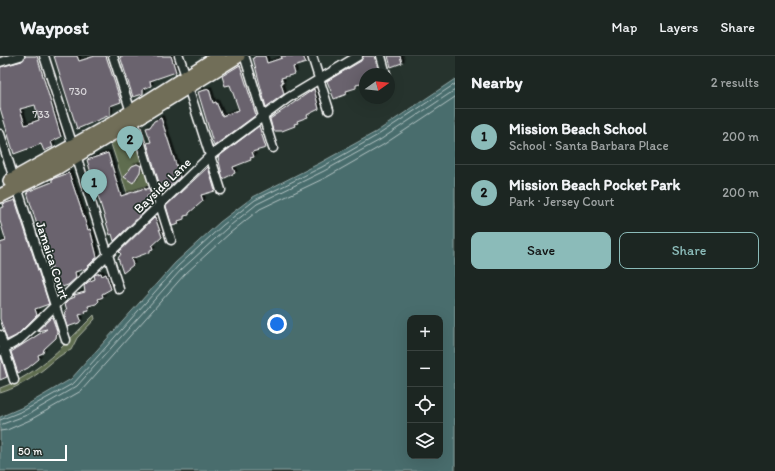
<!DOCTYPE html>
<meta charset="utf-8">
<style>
body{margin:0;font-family:Itim,sans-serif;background:#252e2a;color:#f1f3f6}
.controls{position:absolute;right:12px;bottom:12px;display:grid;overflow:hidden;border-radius:8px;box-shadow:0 4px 16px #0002}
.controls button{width:36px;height:36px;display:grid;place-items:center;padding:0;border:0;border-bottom:1px solid #3a4340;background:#1c2622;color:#f1f3f6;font:20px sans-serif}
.compass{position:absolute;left:359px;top:12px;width:36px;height:36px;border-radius:50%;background:#1c2622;box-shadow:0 4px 16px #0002;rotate:75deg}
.scale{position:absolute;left:12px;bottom:10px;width:55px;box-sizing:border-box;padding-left:4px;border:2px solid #fff;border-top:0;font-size:11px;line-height:14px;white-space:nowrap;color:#fff;-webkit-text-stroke:3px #26332d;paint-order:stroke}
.you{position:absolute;left:277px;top:268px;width:14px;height:14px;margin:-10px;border:3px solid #fff;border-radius:50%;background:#1a73e8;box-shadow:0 0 0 6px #1a73e833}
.badge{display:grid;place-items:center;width:26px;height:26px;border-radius:50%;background:#8bbbb9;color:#111;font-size:13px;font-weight:700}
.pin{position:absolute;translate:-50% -33px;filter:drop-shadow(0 1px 2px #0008)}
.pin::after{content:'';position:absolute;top:21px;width:14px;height:12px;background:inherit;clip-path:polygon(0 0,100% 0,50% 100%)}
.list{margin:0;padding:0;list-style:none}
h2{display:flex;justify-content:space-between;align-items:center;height:52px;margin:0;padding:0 16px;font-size:17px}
h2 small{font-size:13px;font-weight:400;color:#a0a5a5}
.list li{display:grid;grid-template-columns:26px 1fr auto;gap:12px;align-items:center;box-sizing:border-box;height:56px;padding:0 16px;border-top:1px solid #3a4340}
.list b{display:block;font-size:15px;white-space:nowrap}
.list p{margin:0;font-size:13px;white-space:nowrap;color:#a0a5a5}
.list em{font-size:13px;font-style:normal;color:#a0a5a5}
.actions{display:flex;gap:8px;padding:12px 16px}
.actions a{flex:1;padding:9px 0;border:1px solid #8bbbb9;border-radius:8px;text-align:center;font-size:14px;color:#8bbbb9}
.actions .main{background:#8bbbb9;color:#111}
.icon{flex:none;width:22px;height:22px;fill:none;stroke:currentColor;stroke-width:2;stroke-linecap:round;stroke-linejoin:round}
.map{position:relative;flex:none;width:455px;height:415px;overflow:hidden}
header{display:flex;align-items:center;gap:24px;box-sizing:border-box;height:56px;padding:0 20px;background:#1c2622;border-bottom:1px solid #3a4340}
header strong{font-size:19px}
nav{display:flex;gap:22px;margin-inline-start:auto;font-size:14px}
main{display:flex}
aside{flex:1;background:#1c2622}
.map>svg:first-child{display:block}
.green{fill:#5f6d4f;stroke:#afb6a7}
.water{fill:#486d6d;stroke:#91a7a7;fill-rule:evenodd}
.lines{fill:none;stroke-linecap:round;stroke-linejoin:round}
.shore{stroke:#b6c5c5;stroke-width:1}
.building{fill:#6a646e;stroke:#fff;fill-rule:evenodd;filter:url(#shadow)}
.street-casing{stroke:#fff;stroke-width:11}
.primary-casing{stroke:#fff;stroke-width:16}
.street{stroke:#26332d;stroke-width:8}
.primary{stroke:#716e59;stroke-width:13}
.labels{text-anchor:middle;stroke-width:3.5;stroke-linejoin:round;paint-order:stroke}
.number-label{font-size:11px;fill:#dad8db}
.street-label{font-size:13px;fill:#fff;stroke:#26332d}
</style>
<header>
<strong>Waypost</strong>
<nav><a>Map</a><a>Layers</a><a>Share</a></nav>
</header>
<main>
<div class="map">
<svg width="455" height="415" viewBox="0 0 455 415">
<defs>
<filter id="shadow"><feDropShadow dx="2.5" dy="-2.5" stdDeviation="0" flood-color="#0009"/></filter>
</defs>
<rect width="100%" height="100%" fill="#26332d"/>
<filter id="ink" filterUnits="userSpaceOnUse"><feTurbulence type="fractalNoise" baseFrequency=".025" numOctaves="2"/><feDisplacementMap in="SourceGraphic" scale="8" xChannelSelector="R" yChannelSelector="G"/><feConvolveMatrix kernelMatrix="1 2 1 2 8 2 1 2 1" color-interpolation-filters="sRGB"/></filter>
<g filter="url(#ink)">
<!-- green -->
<path class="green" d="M135 74 152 128 127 137 111 88Z
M94 259 95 263 77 282 71 294C58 299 51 308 40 316 28 325 14 333 0 337V332C38 319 66 287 94 259Z"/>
<!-- water -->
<path class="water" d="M455 23V415H0V361L23 351 71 323 175 207 220 166 253 141 320 107 376 76ZM410 262H440V400H410Z"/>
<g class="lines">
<!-- shore -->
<path class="shore" d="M0 364 25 354 74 327 178 210 223 169 255 144 322 111 378 79 455 28
M0 369 27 359 77 330 181 214 226 173 257 148 324 115 380 84 455 34
M0 375 7 374 30 364 81 335 185 218 230 177 260 153 327 121 383 89 455 41"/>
</g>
<!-- building -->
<path class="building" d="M25 0H37L61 81 51 86 53 91 44 95 41 88 14 98 0 52V11L22 5ZM35 49 39 64 25 69 20 53Z
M54 0H77L79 5 95 0H106L121 46 110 50V59L77 73Z
M120 0H171L176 16 150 25 151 30 143 33V38L133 41Z
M256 0H265L267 7 282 2 281 0H303L306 7 293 11 295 18 281 22 283 27H281L284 38 266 51 253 2Z
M363 0H374L380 18H365V27L356 29V32L346 35 347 38 334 43 327 25 361 5Z
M388 0H400L402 7 391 11Z
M240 9 256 59 214 90 198 36 209 33 213 47 216 46 222 60 239 54 230 29 225 30 222 20Z
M314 33 319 53 307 59 308 61 297 65 298 67 294 68 295 70 282 75H273L270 63Z
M161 62 180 121 164 136 162 129 160 130 147 87 151 86 146 72 150 71 154 65Z
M259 70 266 92 252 96 254 101 250 102 251 104 233 111 235 117 223 123 218 101Z
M108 97 121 140 145 132V134L149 132 151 139 147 140 150 150 114 185 112 178 110 179 87 104Z
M137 108 141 110 140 116 133 127 124 121 132 110Z
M208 111 215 135 201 139 203 145 189 157V159L184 160V163L178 165 179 168 172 170 166 150Z
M69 117 88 174 90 173 97 201 85 213 75 216 76 222 68 229 56 233 49 213 52 211 41 182 27 136 52 126V123Z
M15 144 49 248 35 253 37 259 16 280 7 284 0 263V187L6 185 0 165V152L4 151 3 148Z
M155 161 162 181 152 190 153 193 150 194V196L131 203 133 209 123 217 118 202 121 198 119 196Z
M101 217 102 220 106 218 111 233 102 238 103 241 98 243 99 245 96 248 88 250 89 254 85 255 86 257 79 259 81 264 79 267 67 271 64 261 66 260 65 254H67L65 248 70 243 75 241 74 239 85 236 84 230 88 226 95 223 94 219Z
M52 261 57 275 56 282 44 293 43 297 38 299 39 303 28 312 18 317 11 296 47 273 37 275Z
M1 301 7 321 0 324V302Z"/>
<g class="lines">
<!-- street casing -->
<g class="street-casing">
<path id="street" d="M44 0 119 233
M113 0 131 56
M179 0 186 20
M312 0 329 54
M381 0 386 18
M245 2 273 92
M0 6 20 0
M190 37 221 134
M136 72 171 184
M0 78 14 123
M17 131 66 284
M0 279 14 324
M0 295 19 284 31 273 210 100 288 42 358 0"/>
</g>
<!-- primary casing -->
<g class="primary-casing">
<path id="primary" d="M10 125 112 68 219 0
M0 140 58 111 238 0"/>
</g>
<!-- street -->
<use href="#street" class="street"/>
<!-- primary -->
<use href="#primary" class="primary"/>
</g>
</g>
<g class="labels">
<!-- number labels -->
<g class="number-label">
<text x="78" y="39">730</text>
<text x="41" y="62">733</text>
</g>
<!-- street labels -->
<g class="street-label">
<text transform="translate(162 129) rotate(-44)" y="5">Bayside Lane</text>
<text transform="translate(53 204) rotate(72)" y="5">Jamaica Court</text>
</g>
</g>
</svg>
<div class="controls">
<button>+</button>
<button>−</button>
<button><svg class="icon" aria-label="locate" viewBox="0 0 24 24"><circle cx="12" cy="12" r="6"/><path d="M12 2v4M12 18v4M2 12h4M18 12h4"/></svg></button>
<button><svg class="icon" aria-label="layers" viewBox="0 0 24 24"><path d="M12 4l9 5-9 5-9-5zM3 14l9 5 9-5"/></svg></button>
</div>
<svg class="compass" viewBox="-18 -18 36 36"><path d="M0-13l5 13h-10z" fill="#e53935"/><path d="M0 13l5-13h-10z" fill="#a0a5a5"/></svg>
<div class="scale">50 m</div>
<div class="you"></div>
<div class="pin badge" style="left:94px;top:146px">1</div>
<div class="pin badge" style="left:130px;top:103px">2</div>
</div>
<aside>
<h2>Nearby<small>2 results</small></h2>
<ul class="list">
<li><span class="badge">1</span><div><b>Mission Beach School</b><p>School · Santa Barbara Place</p></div><em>200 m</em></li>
<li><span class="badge">2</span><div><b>Mission Beach Pocket Park</b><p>Park · Jersey Court</p></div><em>200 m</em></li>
</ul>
<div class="actions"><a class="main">Save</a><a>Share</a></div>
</aside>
</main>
